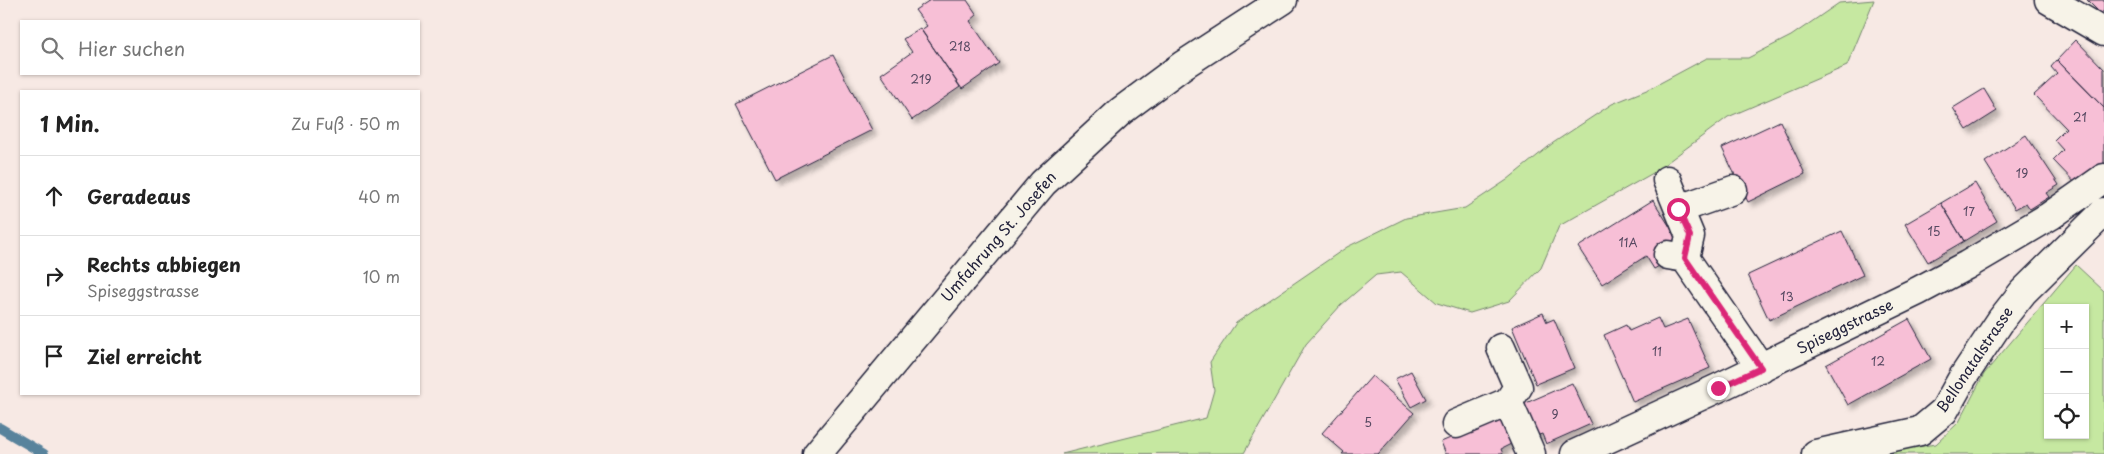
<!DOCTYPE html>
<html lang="de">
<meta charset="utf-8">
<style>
body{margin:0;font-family:"Playpen Sans",sans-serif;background:#f6f6f6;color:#222}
.controls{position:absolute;right:15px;bottom:15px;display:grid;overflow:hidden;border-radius:0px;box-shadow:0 1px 4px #0004}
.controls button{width:45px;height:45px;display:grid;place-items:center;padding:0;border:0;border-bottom:1px solid #e0e0e0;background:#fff;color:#222;font:25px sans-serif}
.stop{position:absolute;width:15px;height:15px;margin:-11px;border:4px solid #db2777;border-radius:50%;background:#fff}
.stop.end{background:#db2777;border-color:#fff;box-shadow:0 1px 5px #0008}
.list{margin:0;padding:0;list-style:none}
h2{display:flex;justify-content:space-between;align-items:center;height:65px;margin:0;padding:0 20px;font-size:21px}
h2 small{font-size:16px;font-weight:400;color:#767676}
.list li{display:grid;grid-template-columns:32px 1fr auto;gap:15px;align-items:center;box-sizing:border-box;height:80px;padding:0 20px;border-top:1px solid #e0e0e0}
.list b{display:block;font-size:19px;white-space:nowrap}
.list p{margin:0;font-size:16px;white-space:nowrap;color:#767676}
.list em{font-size:16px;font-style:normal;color:#767676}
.icon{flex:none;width:28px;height:28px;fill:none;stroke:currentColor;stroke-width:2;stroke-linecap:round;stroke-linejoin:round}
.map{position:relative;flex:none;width:2104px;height:454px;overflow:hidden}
.search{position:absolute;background:#fff;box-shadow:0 1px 4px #0004;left:20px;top:20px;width:400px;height:55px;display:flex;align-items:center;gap:12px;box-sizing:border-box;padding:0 18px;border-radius:0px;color:#767676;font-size:19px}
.panel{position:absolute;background:#fff;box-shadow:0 1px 4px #0004;left:20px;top:90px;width:400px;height:305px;border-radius:0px}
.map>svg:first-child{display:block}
.green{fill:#c6e8a1;stroke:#74856e;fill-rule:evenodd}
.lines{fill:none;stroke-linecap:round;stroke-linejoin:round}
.stream{stroke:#58839c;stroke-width:10}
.building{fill:#f7bfd6;stroke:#22223b;filter:url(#shadow)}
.minor-casing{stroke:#22223b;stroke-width:31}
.minor{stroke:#f7f3e8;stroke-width:28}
.route{stroke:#db2777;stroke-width:6}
.labels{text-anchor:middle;stroke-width:4.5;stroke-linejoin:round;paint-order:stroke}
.number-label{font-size:12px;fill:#574962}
.street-label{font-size:15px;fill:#22223b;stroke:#f7f3e8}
</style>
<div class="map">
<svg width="2104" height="454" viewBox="0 0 2104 454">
<defs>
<filter id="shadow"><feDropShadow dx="4.5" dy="4.5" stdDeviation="2.5" flood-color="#0004"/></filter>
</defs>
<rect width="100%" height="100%" fill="#f7e9e4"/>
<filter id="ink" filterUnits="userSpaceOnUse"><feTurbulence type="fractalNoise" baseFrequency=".02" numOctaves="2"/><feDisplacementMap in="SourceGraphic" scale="10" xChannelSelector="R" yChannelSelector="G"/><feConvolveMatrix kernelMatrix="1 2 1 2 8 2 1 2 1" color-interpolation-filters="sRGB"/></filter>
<g filter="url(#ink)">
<!-- green -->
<path class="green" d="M1874 0 1847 66 1728 117 1653 173 1559 226 1541 268 1509 301 1470 313 1437 303 1401 272 1376 275 1341 305 1306 344 1244 453 1062 454 1206 418 1214 390 1210 362 1236 323 1347 247 1406 218 1465 208 1507 180 1553 143 1612 104 1649 89 1707 58H1748L1791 36 1839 3Z
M2076 265 2104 291V454H1800L1827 445 1890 451 1936 444 1959 422 1984 374ZM2048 308H2085V435H2048Z"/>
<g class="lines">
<!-- stream -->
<path class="stream" d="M0 428 44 454"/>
</g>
<!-- building -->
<path class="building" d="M930 0H967L977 15 970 21 999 63 962 89 921 30 927 26 915 10Z
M2087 0H2104V10L2101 14Z
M920 28 960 87 912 120 881 74 912 52 903 39Z
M2076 40 2104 69V108L2057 60Z
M833 55 872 130 775 179 736 104Z
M2057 60 2104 108V169L2082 190 2053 160 2063 150 2054 140 2066 128 2034 95 2057 74 2051 67Z
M1984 89 1997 111 1967 130 1953 108Z
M1780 121 1805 174 1748 202 1722 148Z
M2026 135 2059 185 2046 193 2049 197 2030 209 2026 203 2015 209 1985 162Z
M1975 183 1997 221 1964 241 1941 203Z
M1653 200 1677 238 1658 250 1666 262 1654 269 1646 256 1602 284 1578 247Z
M1941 203 1964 241 1928 262 1905 224Z
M1842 231 1863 275 1769 320 1748 275Z
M1543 313 1547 322 1554 319 1574 368 1536 384 1512 327Z
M1658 318 1663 329 1688 319 1710 368 1633 402 1604 335 1626 325 1629 331Z
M1909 319 1931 359 1848 405 1826 365Z
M1411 371 1426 399 1411 407 1395 379Z
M1372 376 1414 413 1378 454H1342L1344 452 1322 433Z
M1572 383 1591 424 1546 444 1542 434 1533 437 1519 406Z
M1500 417 1511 444 1501 449 1503 454H1446L1441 442Z"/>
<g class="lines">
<!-- minor casing -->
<g class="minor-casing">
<path id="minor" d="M2049 0 2104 32
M1667 180 1690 236 1685 258
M1679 209 1733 190
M1668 255 1685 258 1761 368
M1501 348 1518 387 1508 402
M1456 424 1508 402 1531 454
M817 454 1043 183 1121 111 1183 65 1283 0
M1575 454 1718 388 1918 291 1967 265 2050 216 2104 178
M1816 454 1920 431 1944 411 1963 377 2001 320 2023 292 2104 212"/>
</g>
<!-- minor -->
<use href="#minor" class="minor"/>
</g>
</g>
<g class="lines" filter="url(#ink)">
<!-- route -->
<path class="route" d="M1678 209 1690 236 1685 258 1761 368 1718 388"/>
</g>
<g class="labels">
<!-- number labels -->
<g class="number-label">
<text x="960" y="51">218</text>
<text x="921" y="84">219</text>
<text x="2080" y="122">21</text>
<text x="2022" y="178">19</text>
<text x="1969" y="216">17</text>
<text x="1934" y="236">15</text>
<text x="1628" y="247">11A</text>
<text x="1787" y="301">13</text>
<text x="1657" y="356">11</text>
<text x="1878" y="366">12</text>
<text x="1555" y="419">9</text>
<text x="1368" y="427">5</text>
</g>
<!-- street labels -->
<g class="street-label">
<text transform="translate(999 237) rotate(-49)" y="5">Umfahrung St. Josefen</text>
<text transform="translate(1845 327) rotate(-26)" y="5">Spiseggstrasse</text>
<text transform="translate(1975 360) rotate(-56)" y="5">Bellonatalstrasse</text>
</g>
</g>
</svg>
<div class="controls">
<button>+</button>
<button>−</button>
<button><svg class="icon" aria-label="locate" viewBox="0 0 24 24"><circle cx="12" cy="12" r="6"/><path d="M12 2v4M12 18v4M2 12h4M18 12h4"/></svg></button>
</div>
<div class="stop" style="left:1678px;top:209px"></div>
<div class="stop end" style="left:1718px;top:388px"></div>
<div class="search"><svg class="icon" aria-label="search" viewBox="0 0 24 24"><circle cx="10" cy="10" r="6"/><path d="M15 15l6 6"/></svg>Hier suchen</div>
<section class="panel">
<h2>1 Min.<small>Zu Fuß · 50 m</small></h2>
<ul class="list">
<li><svg class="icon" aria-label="ahead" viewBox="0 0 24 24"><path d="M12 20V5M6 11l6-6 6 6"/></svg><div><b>Geradeaus</b></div><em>40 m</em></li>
<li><svg class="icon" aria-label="right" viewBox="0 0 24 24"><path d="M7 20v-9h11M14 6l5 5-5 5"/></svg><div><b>Rechts abbiegen</b><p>Spiseggstrasse</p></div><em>10 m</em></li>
<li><svg class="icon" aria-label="arrive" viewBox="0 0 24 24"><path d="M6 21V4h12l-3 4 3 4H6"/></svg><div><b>Ziel erreicht</b></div></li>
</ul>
</section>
</div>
